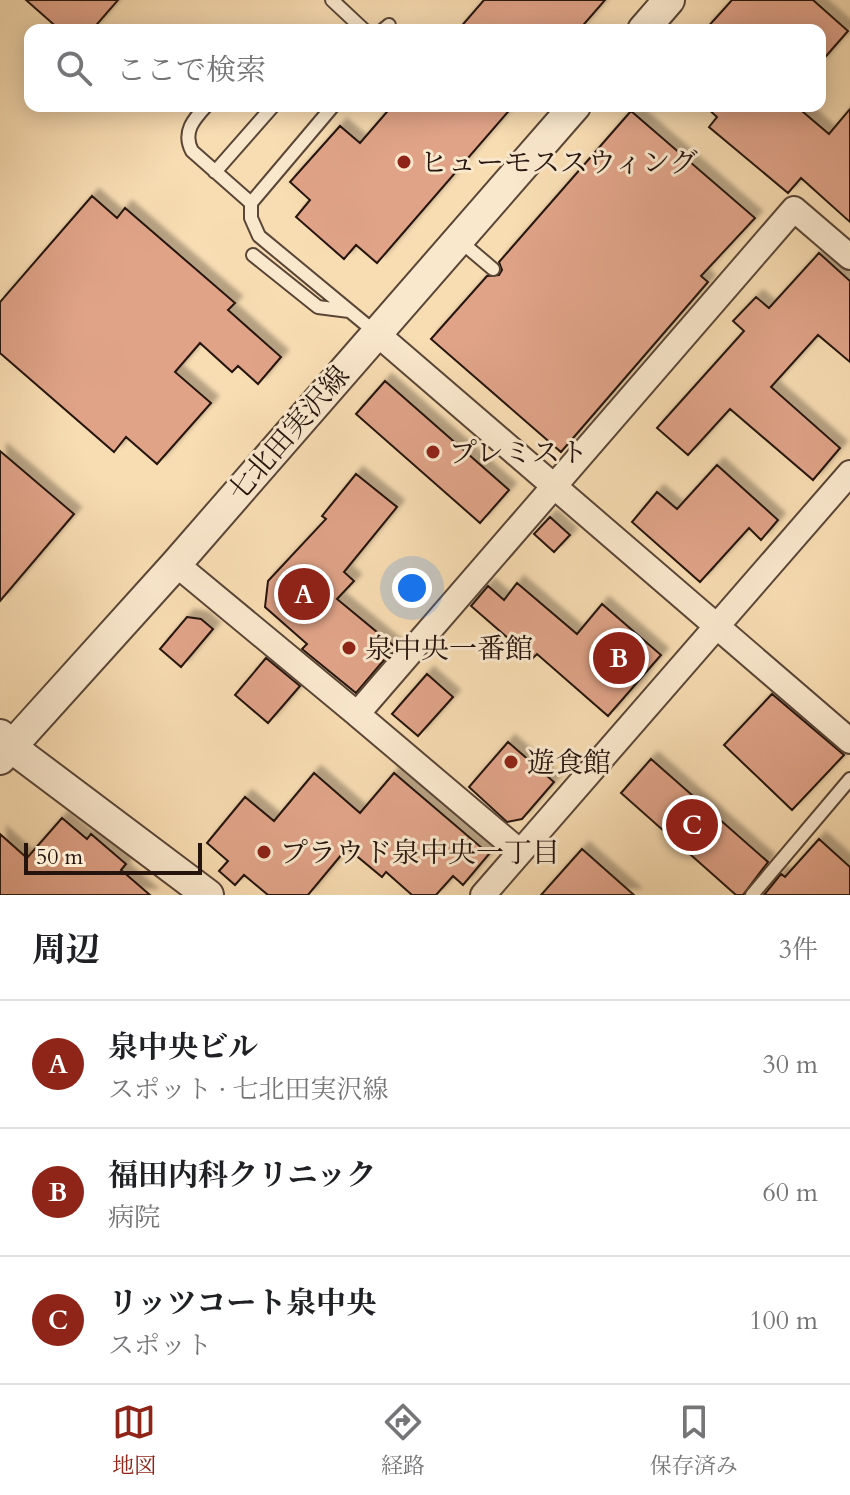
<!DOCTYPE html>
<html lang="ja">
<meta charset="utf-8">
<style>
body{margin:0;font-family:Cardo,"Noto Serif JP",serif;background:#f2f2f2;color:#202124}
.scale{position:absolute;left:24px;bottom:20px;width:178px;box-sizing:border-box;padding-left:8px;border:4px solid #25140e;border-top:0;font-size:22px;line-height:28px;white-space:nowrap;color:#25140e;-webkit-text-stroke:6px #fae8cd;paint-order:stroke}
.you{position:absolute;left:412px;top:588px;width:28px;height:28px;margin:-20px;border:6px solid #fff;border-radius:50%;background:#1a73e8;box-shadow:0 0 0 12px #1a73e833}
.badge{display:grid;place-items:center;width:52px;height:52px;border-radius:50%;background:#8f2418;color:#fff;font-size:26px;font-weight:700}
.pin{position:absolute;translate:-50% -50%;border:4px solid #fff;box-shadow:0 2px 8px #0006}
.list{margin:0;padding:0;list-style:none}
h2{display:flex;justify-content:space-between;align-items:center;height:104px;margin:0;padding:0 32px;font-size:34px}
h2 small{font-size:26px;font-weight:400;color:#757577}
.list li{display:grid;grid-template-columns:52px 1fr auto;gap:24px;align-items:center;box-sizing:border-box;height:128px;padding:0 32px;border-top:2px solid #e0e0e0}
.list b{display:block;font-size:30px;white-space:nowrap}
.list p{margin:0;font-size:26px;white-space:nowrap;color:#757577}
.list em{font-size:26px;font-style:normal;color:#757577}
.icon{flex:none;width:44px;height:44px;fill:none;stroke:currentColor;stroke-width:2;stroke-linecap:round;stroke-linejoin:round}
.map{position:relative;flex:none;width:850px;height:895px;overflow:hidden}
.search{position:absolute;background:#fff;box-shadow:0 4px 20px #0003;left:24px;right:24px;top:24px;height:88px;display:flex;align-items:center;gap:20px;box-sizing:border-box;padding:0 28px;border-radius:16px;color:#757577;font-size:30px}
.sheet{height:488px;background:#fff}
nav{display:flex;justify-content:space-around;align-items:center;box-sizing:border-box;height:112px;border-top:2px solid #e0e0e0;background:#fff;font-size:22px;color:#757577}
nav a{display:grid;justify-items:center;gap:4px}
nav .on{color:#8f2418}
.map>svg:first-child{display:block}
.building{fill:#e0a388;stroke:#25140e;stroke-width:2;filter:url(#shadow)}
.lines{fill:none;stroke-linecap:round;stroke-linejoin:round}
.service-casing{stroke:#5a4637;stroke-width:16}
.minor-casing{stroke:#5a4637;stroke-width:28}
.tertiary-casing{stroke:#5a4637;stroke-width:34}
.service{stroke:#fae8cd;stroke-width:12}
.minor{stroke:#fae8cd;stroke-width:24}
.tertiary{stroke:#fae8cd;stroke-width:30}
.poi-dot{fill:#8f2418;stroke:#fae8cd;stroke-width:3}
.labels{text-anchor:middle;stroke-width:6;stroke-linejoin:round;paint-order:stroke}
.poi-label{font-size:28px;fill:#25140e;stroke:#fae8cd;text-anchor:start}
.street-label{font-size:28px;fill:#25140e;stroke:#fae8cd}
</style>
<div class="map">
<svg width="850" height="895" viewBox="0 0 850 895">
<defs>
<filter id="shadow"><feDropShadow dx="7" dy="-7" stdDeviation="2" flood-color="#0004"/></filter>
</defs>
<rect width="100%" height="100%" fill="#f8dcb2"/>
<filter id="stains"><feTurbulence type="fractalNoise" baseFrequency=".0025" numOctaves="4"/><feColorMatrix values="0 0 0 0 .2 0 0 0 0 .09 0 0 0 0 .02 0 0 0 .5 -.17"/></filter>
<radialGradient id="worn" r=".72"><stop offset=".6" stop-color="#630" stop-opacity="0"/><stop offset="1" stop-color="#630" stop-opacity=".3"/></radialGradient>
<!-- building -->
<path class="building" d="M26 0H118L92 30H60Z
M484 0H605L579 30H458Z
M732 0H813L848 31 820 63V30H705Z
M392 106H513L377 263 356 245 344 259 296 217 310 200 290 182 340 126 360 143Z
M705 106H796L829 134 850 109V222L801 178 788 193 709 127 717 117Z
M631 111 755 218 701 276 708 282 561 452 431 339 487 276 499 275 502 270 499 262Z
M92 196 117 218 125 208 235 303 228 310 281 357 258 384 238 366 232 372 200 343 175 372 211 403 157 464 126 437 114 452 0 353V302Z
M819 253 850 281V362L818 335 771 387 840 448 813 480 730 409 688 455 657 428 744 331 733 321 756 297 769 308Z
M385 381 509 490 480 523 356 414Z
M0 451 74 514 0 601Z
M717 465 778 520 761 540 749 528 700 582 632 522 657 492 677 509Z
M356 474 397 507 344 572 354 581 337 599 395 647 356 693 302 649 307 644 265 607 268 581 326 519 322 516Z
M550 517 570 535 554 552 534 534Z
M517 583 577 634 602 604 661 655 608 716 537 654 532 659 471 606 488 586 504 600Z
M187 617 201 619 213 629 181 667 160 649Z
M266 658 300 686 268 723 235 695Z
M427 674 453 697 418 736 392 714Z
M772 694 844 755 792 810 724 745Z
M508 742 554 782 522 819 507 822 469 787Z
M651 759 768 862 743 895H736L621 793Z
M314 773 360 813 394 773 489 854 463 885 453 876 436 895H412L386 872 382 877 347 848 308 895H268L244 875 235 885 219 871 228 861 207 843 245 797 274 821Z
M62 818 87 839 91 834 126 864 121 870 150 895H0V834L27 858Z
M819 839 850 867V895H764L781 874 785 877Z
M582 849 634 895H541Z"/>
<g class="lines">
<!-- service casing -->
<g class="service-casing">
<path id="service" d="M332 0 364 30
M383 30 389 25
M206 106C194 119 182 132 192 151L251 203
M333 106 251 203V218L259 236 375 332
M215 172 273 106
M460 241 493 269
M253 255 318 307 349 311
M752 895 850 779"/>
</g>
<!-- minor casing -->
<g class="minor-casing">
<path id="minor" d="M375 332 850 741
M176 564 357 714
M520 852 357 714 794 209 850 257
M483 895 850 473"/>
</g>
<!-- tertiary casing -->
<g class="tertiary-casing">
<path id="tertiary" d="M643 30 669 0
M0 735 11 747 208 895
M0 759 176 564 575 106"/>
</g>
<!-- service -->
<use href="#service" class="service"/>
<!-- minor -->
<use href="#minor" class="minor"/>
<!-- tertiary -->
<use href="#tertiary" class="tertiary"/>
</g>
<!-- markers -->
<g class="poi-dot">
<circle cx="404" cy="162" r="8"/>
<circle cx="433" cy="452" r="8"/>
<circle cx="349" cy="648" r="8"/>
<circle cx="511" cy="762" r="8"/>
<circle cx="264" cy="852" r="8"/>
</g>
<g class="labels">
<!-- poi labels -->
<g class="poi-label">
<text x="420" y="172">ヒューモススウィング</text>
<text x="449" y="462">プレミスト</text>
<text x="365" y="658">泉中央一番館</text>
<text x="527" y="772">遊食館</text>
<text x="280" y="862">プラウド泉中央一丁目</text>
</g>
<!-- street labels -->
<g class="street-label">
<text transform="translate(288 433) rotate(-49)" y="10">七北田実沢線</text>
</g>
</g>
<rect width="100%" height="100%" filter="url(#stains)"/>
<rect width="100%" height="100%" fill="url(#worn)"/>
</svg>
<div class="scale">50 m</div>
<div class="you"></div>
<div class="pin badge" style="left:304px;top:594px">A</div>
<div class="pin badge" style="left:619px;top:658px">B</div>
<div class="pin badge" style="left:692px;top:825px">C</div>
<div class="search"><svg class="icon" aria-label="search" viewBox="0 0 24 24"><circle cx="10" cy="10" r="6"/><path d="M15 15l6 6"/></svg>ここで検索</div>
</div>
<section class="sheet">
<h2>周辺<small>3件</small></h2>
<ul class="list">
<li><span class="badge">A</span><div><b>泉中央ビル</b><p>スポット · 七北田実沢線</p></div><em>30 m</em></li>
<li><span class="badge">B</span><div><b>福田内科クリニック</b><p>病院</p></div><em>60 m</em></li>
<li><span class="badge">C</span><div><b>リッツコート泉中央</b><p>スポット</p></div><em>100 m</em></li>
</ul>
</section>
<nav>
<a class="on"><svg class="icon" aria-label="map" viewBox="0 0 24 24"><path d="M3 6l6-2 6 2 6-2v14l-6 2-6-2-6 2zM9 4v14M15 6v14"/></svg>地図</a>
<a><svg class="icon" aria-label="directions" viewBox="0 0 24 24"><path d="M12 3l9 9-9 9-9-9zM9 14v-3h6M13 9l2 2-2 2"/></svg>経路</a>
<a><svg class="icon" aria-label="saved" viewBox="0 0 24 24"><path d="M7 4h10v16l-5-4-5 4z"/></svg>保存済み</a>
</nav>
